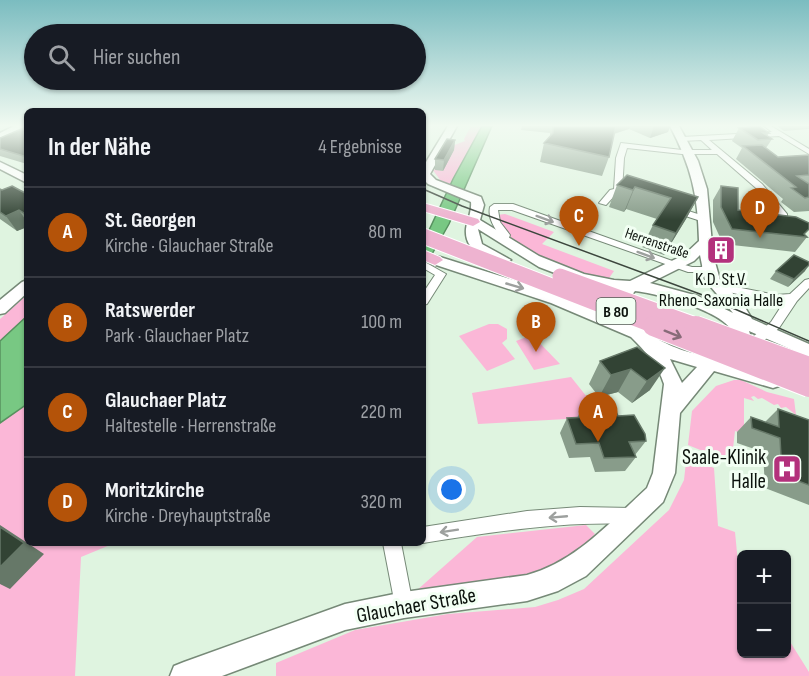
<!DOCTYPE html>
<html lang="de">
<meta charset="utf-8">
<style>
body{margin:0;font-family:"Sofia Sans Condensed",sans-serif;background:#242831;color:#f1f3f6}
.controls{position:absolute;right:18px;bottom:18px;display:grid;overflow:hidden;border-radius:9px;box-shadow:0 2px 4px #0004}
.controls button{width:54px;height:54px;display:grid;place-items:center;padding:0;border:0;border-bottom:2px solid #363941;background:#171b24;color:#f1f3f6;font:30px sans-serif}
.you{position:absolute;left:452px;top:490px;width:21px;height:21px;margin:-15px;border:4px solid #fff;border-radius:50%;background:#1a73e8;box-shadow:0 0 0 9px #1a73e833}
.badge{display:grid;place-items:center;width:39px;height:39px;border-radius:50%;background:#b45309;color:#fff;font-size:20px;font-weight:700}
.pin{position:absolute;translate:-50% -50px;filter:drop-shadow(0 2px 3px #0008)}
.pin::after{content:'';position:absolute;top:32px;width:21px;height:18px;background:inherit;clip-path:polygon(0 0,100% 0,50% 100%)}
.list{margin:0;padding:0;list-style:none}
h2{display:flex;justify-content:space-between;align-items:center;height:78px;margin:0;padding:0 24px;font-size:26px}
h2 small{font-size:20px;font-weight:400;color:#9ea1a6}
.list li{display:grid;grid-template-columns:39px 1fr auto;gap:18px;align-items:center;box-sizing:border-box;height:90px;padding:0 24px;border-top:2px solid #363941}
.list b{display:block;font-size:22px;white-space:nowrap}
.list p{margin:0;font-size:20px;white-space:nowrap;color:#9ea1a6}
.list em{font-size:20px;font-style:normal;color:#9ea1a6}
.icon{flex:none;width:33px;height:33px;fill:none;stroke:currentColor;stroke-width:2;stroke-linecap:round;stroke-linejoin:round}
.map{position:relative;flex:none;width:809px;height:676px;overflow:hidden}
.search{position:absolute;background:#171b24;box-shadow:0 2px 4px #0004;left:24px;top:24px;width:402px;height:66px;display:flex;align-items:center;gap:15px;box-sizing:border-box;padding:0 21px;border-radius:33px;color:#9ea1a6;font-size:22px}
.panel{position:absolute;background:#171b24;box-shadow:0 2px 4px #0004;left:24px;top:108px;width:402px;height:438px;border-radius:9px}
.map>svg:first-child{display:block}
.green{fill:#fbb7d7}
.water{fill:#78c883;stroke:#57915f;stroke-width:1.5}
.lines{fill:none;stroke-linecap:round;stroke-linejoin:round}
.street-casing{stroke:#768977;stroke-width:2}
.secondary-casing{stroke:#768977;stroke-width:3}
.primary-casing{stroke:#fff;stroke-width:2}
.street{fill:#fff;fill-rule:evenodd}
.secondary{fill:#fff;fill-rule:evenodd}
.primary{fill:#eeb3d0;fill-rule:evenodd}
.tram{stroke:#3c463d;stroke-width:1.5}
.primary-bridge-far1-casing{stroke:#fff;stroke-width:17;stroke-linecap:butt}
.primary-bridge-casing{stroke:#fff;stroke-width:22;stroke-linecap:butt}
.primary-bridge-far1{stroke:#eeb3d0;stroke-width:15}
.primary-bridge{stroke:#eeb3d0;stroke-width:20}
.wall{fill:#889c8a}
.shaded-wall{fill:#667868}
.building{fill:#324334;stroke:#667868;stroke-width:1.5}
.oneway{stroke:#9da09e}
.oneway2{stroke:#886b78}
.labels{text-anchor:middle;stroke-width:6;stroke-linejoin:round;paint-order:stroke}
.far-street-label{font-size:15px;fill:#0b120c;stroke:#f2fff3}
.shield{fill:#f2fff3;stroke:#505951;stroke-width:1.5}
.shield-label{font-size:16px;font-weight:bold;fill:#0b120c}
.poi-label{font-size:18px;fill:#0b120c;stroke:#f2fff3}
.near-poi-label{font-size:21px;fill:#0b120c;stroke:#f2fff3;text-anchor:end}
.near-street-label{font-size:21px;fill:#0b120c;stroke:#f2fff3}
</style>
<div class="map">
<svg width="809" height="676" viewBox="0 0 809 676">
<rect width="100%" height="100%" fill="#dff4e0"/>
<!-- green -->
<path class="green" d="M471 126H482L450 184 441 181 432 169 443 171 444 149 465 141 464 139Z
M505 214 554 232 542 244 614 271 607 281C575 277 505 249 497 215Z
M27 295V316L0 341V319Z
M489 324H498L507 329V339L502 343 515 359 487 371 459 336Z
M532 335 560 364 534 370 516 341Z
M571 377 603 417 478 424 472 393Z
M734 380H741L767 392 794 399 796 415 786 407 781 408 778 404 774 405 762 398 758 399 754 396 751 397 754 401 744 398V434L735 431 732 457 720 458 688 445 692 411 716 386Z
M27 404V543H115L81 557 75 676H0V423Z
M697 461 714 468 718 526 735 532 741 594 742 654H786L787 637 809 672V676H276V663L355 630 448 614 535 607 558 600 584 589 669 510 684 480 686 462Z
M586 525 595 534C548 584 479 582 416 591L477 537Z"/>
<!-- water -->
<path class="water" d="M482 126H492L449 224 423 270V243L453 179Z
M27 316V404L0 423V341Z"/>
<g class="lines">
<!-- street casing -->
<g class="street-casing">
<path id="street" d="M764 126H771L809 149V154L779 136 709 140 762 184 787 214V218H781L756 188 717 154H682L627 148 624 158 622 191 616 194 606 205 599 203 610 190 614 189 616 158 621 143 682 150H712L701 140 682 141 678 139 682 137 772 132Z
M513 204 678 263 692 267H702L704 263 708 262 713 265 710 272H688L512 210H498L500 222 510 235 507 243H501C499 230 487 222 490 207L494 204Z
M673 206 707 217 709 219 704 222 670 211V207Z
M423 261 446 274 427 304 423 305V293L435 275 423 268Z
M809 279V288L797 301 779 328 751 351H743L741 348 743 345 771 322 784 302 776 303 716 289 711 286 716 283 776 295 790 294 805 280Z
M580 507 632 508 638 510 640 516 638 522 632 524C561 521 493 532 423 543H422L423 527 527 511Z
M383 543H401L413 605 411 612 404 614 397 612 395 605Z"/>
</g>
<!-- secondary casing -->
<g class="secondary-casing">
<path id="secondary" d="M14 126H26L0 140V133Z
M448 126H457L430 174 436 180 481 197 484 205 480 220 539 256 584 274 614 280 630 281 684 255 699 241C698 195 691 166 670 126H679L698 161 707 189 713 255 720 280 743 304 752 319 809 344V357L749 331C754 345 750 355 738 364L779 376 782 381 779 386 773 388 714 371 680 413 675 473 663 502 586 576 558 591 527 601 404 618 345 630 222 676H170L174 666 184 662 345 604 404 592 527 575C576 562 611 521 647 488L653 473 664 384C658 365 645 351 631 337L551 303 430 263 428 260 435 256 440 257 561 295 619 319 613 307 619 290 581 283 539 267 478 229 482 244 511 260 504 264C487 260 464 251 466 229 467 220 472 212 471 202L428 184 423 179V167ZM700 255 705 280 733 313 698 296 650 283 694 261ZM635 291C655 293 752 316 733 348 718 375 601 327 635 291ZM670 359 697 367 682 383Z
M0 162 27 175V183L0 169Z
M27 280V293L5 313 0 314V300L22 282Z"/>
</g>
<!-- primary casing -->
<g class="primary-casing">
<path id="primary" d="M423 203 478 219 480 222 473 226 423 211Z
M423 250 440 257 443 260 435 265 423 260Z"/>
</g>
<!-- street -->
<use href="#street" class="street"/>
<!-- secondary -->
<use href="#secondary" class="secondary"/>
<!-- primary -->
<use href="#primary" class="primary"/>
<!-- tram -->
<path class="tram" d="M423 189 462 206 700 294 809 341"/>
<!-- primary-bridge-far1 casing -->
<g class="primary-bridge-far1-casing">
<path id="primary-bridge-far1" d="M423 236 657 327
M560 276 701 327"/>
</g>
<!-- primary-bridge casing -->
<g class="primary-bridge-casing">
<path id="primary-bridge" d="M653 326 809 387
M696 326 809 367"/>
</g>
<!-- primary-bridge-far1 -->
<use href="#primary-bridge-far1" class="primary-bridge-far1"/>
<!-- primary-bridge -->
<use href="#primary-bridge" class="primary-bridge"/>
</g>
<!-- wall -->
<path class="wall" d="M522 126H670L668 132 650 138 629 129 614 134 609 157 602 176 540 162 544 143 550 137V133L521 130Z
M777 126H809V129L784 131Z
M739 128 769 133 767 136 772 139 766 148 778 157 809 155V211L794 212 781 202 783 199 736 159 742 148 732 141Z
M27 131V164L0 156V138Z
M455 140 454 150 443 171 435 170V159Z
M627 175 698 197 686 219 664 255 642 247 653 225 657 219 626 209 624 212 609 207 617 185Z
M721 186 738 210 805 235 807 237 795 252 723 244 713 222V200Z
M0 189 27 194V227L17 231 0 219Z
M776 271H805L788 287 770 279Z
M637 347 650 390 632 403 618 392 599 397 589 384 600 361Z
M584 404 618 416 646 441 635 455 636 457 625 471 595 472 590 457 569 458 560 433 567 418H577Z
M778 409 809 420V505L765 488 763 452 737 443V432L751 417 765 422Z"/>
<!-- shaded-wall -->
<path class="shaded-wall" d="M615 126H630L629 129 612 134Z
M654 126H670L668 132 650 138Z
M455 140 454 150 443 171 444 160Z
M635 187 626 209 624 212 633 190Z
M698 197 686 219 664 255 676 233Z
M19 210 27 222V227L17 231 6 216Z
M809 265 805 271 788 287 794 279Z
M665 368 650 390 632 403 647 381Z
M631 369 618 392 599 397 611 375Z
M0 525 44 554 10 589 0 584Z"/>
<!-- building -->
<path class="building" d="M553 126H616L609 157 544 143 553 133Z
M759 126 769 133H763L772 139 758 140 739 128Z
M21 129 27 131V157L0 149V138Z
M447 139 455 140 444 160 435 159Z
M762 145 778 157 809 155V175L797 176 809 184V197L805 198 791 188 796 187 743 146Z
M627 175 698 197 676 233 653 225 671 198 635 187 633 190 617 185Z
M12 186 27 194V215L19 210 6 216 0 212V189L2 190Z
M721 186 738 188V210L796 217 809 223V229L804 234 807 237 732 229 721 207Z
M794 255 809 262V265L794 279 776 271Z
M637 347 665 368 647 381 631 369 611 375 600 361Z
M612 402 618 416 634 415 645 434 646 441 629 442 636 457 604 458 599 443 576 444 567 418 589 417 584 404Z
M778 409 809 420V485L782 475 780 438 752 428 751 417 779 427Z
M0 527 24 543 0 567Z"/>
<!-- one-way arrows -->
<defs><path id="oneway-shaft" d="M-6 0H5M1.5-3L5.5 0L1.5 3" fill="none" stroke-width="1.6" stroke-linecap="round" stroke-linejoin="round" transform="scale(1.5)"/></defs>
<g class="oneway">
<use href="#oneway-shaft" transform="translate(545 219) rotate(20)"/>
<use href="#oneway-shaft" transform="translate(646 255) rotate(20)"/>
<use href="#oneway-shaft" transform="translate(515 286) rotate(16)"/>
<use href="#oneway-shaft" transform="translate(558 517) rotate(175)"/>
<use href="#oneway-shaft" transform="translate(449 531) rotate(171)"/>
</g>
<use class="oneway2" href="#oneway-shaft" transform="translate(673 334) rotate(22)"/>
<!-- sky -->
<linearGradient id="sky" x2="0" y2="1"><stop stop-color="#7bbcc0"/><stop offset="0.57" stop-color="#f1faf1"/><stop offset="1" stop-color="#f1faf1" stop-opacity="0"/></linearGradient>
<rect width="809" height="220" fill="url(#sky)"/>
<!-- icons -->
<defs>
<g id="building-square" transform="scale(1.5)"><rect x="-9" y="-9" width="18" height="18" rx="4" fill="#b3317c" stroke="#f2fff3"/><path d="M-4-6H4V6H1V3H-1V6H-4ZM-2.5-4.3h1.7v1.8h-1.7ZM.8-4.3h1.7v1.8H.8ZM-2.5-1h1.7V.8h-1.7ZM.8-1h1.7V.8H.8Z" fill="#fff"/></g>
<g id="hospital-square" transform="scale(1.5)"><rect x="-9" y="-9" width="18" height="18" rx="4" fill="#b3317c" stroke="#f2fff3"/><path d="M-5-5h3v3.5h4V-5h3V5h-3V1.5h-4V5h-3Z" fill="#fff"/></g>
</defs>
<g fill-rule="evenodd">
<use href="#building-square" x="721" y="250"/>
<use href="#hospital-square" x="787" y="469"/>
</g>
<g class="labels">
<!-- far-street labels -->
<g class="far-street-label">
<text transform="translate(657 243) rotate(19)" y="5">Herrenstraße</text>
</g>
<!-- shield labels -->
<rect class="shield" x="596.5" y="298" width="39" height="26" rx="4.5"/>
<g class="shield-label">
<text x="616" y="317">B 80</text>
</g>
<!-- poi labels -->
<g class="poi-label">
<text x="721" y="285">K.D. St.V.<tspan x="721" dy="21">Rheno-Saxonia Halle</tspan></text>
</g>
<!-- near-poi labels -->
<g class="near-poi-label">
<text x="766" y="464">Saale-Klinik<tspan x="766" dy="24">Halle</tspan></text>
</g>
<!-- near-street labels -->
<g class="near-street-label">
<text transform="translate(416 605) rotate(-10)" y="7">Glauchaer Straße</text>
</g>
</g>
</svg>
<div class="controls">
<button>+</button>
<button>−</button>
</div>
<div class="you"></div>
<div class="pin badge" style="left:598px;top:442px">A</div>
<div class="pin badge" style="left:536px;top:352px">B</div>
<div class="pin badge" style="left:579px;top:246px">C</div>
<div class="pin badge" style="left:760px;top:238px">D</div>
<div class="search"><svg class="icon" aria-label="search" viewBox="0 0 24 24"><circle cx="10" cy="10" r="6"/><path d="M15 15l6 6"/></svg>Hier suchen</div>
<section class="panel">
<h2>In der Nähe<small>4 Ergebnisse</small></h2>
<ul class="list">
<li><span class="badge">A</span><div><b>St. Georgen</b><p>Kirche · Glauchaer Straße</p></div><em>80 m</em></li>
<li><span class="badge">B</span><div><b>Ratswerder</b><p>Park · Glauchaer Platz</p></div><em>100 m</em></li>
<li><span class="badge">C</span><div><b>Glauchaer Platz</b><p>Haltestelle · Herrenstraße</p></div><em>220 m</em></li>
<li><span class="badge">D</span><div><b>Moritzkirche</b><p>Kirche · Dreyhauptstraße</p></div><em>320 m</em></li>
</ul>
</section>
</div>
